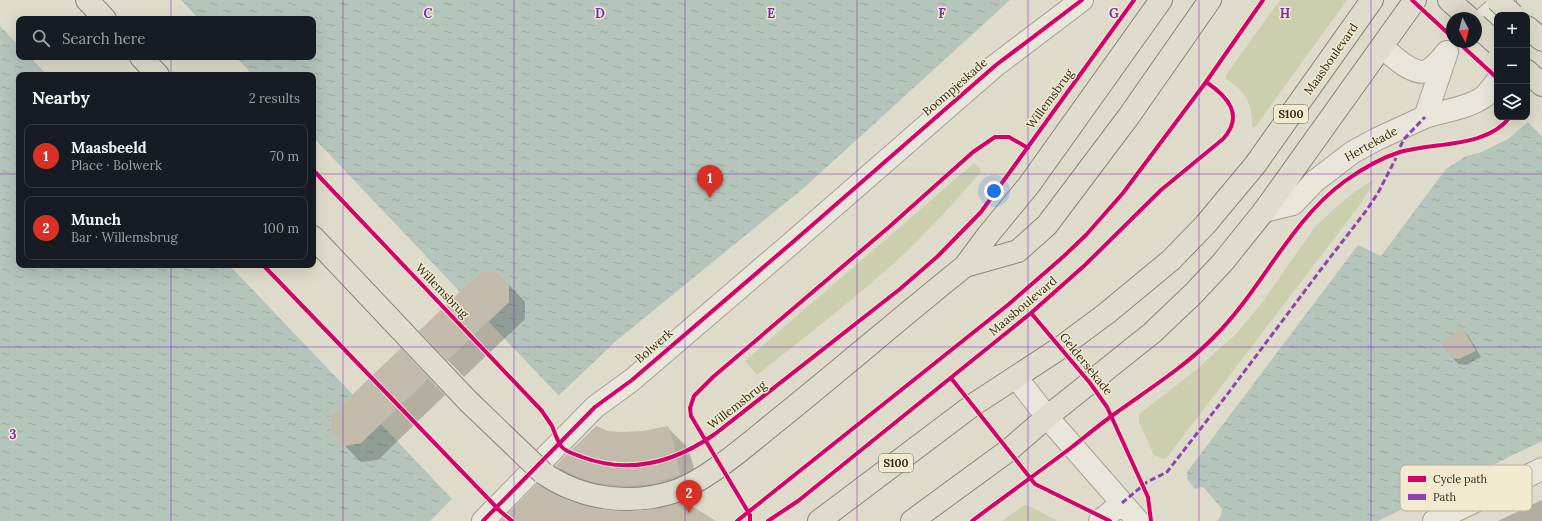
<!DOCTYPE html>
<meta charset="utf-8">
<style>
body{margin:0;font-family:Lora,serif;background:#242831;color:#f1f3f6}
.controls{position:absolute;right:12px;top:12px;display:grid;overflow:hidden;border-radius:8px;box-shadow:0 4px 16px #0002}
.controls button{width:36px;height:36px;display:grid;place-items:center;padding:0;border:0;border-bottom:1px solid #363941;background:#171b24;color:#f1f3f6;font:20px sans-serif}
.compass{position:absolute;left:1446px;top:12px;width:36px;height:36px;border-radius:50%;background:#171b24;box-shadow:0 4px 16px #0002;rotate:173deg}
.you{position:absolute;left:994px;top:191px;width:14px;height:14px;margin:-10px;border:3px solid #fff;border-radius:50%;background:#1a73e8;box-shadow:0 0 0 6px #1a73e833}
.badge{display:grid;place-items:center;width:26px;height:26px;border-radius:50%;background:#d93025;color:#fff;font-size:13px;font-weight:700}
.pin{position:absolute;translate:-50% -33px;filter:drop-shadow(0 1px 2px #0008)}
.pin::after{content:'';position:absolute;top:21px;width:14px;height:12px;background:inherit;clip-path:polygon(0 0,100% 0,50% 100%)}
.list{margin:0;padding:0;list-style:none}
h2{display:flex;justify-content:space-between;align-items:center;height:52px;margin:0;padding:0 16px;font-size:17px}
h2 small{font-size:13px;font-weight:400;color:#9ea1a6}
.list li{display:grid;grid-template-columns:26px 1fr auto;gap:12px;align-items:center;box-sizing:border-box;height:64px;margin:0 8px 8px;padding:0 8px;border:1px solid #363941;border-radius:8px}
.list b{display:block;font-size:15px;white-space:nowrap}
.list p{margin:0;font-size:13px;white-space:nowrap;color:#9ea1a6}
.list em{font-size:13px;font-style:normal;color:#9ea1a6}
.icon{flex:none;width:22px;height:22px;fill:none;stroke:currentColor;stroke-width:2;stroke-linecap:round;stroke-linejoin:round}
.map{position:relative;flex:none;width:1542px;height:521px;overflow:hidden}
.search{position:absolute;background:#171b24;box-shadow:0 4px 16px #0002;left:16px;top:16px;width:300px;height:44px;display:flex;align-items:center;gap:10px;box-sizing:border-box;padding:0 14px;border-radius:8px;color:#9ea1a6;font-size:15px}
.panel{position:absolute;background:#171b24;box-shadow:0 4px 16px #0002;left:16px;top:72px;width:300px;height:196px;border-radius:8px}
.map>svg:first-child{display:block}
.green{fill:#cbcfad}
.water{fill:url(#water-ripples);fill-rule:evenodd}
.pier{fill:#dfdbca}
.shadow{fill:#0003}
.building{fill:#c2baab}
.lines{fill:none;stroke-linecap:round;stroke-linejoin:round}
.minor-casing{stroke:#a4a093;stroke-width:24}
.major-casing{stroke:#89857a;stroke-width:24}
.minor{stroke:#e8e5db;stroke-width:22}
.major{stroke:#dfdbcd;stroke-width:22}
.major-bridge-casing{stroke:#89857a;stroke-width:24;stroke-linecap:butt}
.major-bridge{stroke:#dfdbcd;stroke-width:22}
.quiet{stroke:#8e44ad;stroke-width:3;stroke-dasharray:6 3;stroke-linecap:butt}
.cycleway-casing{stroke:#f1eacf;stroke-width:6}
.cycleway{stroke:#d6006c;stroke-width:4}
.grid{fill:none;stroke:#7b2cbf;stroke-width:1;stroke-opacity:0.55}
.labels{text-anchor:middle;stroke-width:3;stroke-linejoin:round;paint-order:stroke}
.shield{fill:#f1eacf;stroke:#6b6352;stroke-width:1}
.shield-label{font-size:11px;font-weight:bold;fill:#31291d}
.street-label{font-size:12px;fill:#31291d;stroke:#f1eacf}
.key{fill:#f1eacf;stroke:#b7b09a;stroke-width:1}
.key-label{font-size:11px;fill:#31291d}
.grid-label{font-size:13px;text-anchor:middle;font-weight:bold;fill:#7b2cbf;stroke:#f1eacf;stroke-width:3;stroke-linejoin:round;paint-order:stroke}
</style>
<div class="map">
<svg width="1542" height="521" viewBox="0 0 1542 521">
<defs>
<pattern id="water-ripples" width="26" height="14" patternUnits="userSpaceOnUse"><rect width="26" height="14" fill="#b5c5bc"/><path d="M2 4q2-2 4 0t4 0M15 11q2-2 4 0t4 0" fill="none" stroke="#9ca9a1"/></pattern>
</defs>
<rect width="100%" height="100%" fill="#dfdbca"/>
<!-- green -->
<path class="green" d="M1280 0H1347L1256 126 1252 128C1252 103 1247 92 1226 79V75Z
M974 163 980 168 981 172C957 199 934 225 908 250 861 295 808 334 757 375L745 361Z
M1373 180 1371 187 1362 202 1171 452 1167 458 1162 459 1154 455 1139 422V414L1196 370 1236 334 1261 304 1315 227 1333 210 1353 193Z
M1025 505 1031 507 1058 521H1002Z"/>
<!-- water -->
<path class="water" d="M0 0H1010L806 186 616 341 555 399 531 419 430 521H0ZM19 19H313V57H19ZM19 75H313V265H19ZM480 272H498L509 285V302L361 443 344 446 330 431 331 415Z
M1542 100V441L1378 521H1217L1221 516 1222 509 1204 488 1201 487 1195 489 1187 479V472L1358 245 1381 256 1446 169 1466 156 1479 153 1508 139 1527 123Z"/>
<!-- pier -->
<path class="pier" d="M0 0H181L199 19H19V46L0 26Z
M30 57H236L253 75H47Z
M1541 98H1542V136L1526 121Z
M313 137 461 293 354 396 229 265H313Z
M487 320 560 397 533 421 453 500 380 423Z"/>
<!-- shadow -->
<path class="shadow" d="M498 273 525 302V319L464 377 420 331Z
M1462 329 1468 335 1481 357 1466 365 1458 364 1452 357Z
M417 366 445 395 378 460 361 462 344 445Z
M667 427 687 447 693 464 700 495 683 501 688 505 705 521H502L569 502 603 511 641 512 660 509 677 503 643 506 576 485 556 466 608 432H643Z
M1542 500V521H1498Z"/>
<!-- building -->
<path class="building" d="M480 272H498L509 285V302L447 361 419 331Z
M1462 327 1476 351 1459 359 1451 358 1441 342Z
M401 348 429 378 361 443 344 446 330 431 331 415Z
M596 426 608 431 620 432 643 431 668 426 674 443 680 475 654 484 623 486 592 482 578 477 555 466Z
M537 484 569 501 605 510 641 511 659 508 684 501 716 521H501Z"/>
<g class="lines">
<!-- minor casing -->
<g class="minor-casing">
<path id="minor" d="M1476 26 1505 0
M1382 47C1392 55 1414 78 1429 70 1435 66 1442 58 1447 52
M1425 117C1444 111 1469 108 1485 96 1489 92 1493 86 1497 81
M1264 211 1293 204 1315 181 1353 152 1377 139 1425 117 1447 52
M1016 377 1047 417 1138 521
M483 521 595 407 632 380 794 241 996 65 1082 0
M1100 521 1122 503
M1434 521 1542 469"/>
</g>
<!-- major casing -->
<g class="major-casing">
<path id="major" d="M87 0 105 19
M1449 0 1469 18
M1527 27 1542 40
M141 57 158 75
M1527 71 1542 85
M313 237 468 401
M965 266 1018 251 1047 225 1129 116 1210 0
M543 473C581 499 629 506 673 492 706 481 746 446 773 424 838 372 900 318 965 266L988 235 1029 185 1161 0
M819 521 973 405 1060 348 1107 313 1171 260 1205 225 1255 165 1372 0
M912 521 1009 450 1047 417 1152 333 1193 294 1223 262 1264 211 1415 0"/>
</g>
<!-- minor -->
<use href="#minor" class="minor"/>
<!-- major -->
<use href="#major" class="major"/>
<!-- major-bridge casing -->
<g class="major-bridge-casing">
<path id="major-bridge" d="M1497 0 1513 15
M1476 25 1497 44
M468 401 543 473"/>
</g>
<!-- major-bridge -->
<use href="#major-bridge" class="major-bridge"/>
<!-- quiet -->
<path class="quiet" d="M1400 147 1404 139 1425 117
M1122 503 1147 482 1167 472 1226 396 1322 268 1366 211 1378 193 1396 158"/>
<!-- cycleway casing -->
<g class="cycleway-casing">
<path id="cycleway" d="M1412 0 1452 37
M1458 42 1497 78
M313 170 542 411C545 416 549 421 552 426 555 433 557 440 561 446 565 452 575 454 582 457 630 475 675 462 715 434L900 289 938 256 981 212 1134 0
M263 265 500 511 512 521
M1031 313 1090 383 1107 407 1148 497 1151 521
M951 378 1035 484 1110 521
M483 521 595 407 632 380 794 241 996 65 1082 0
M737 521 1009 304 1064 256 1086 235 1123 193 1206 82 1263 0
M750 521V515L691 416 690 408 694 396 713 377 889 227 973 152 995 137H1009L1028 148
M768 521 798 501 1031 313 1085 265 1161 190 1223 139C1245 115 1227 96 1206 82
M972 521C1005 496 1039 472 1072 447 1086 436 1099 425 1113 415 1146 391 1186 366 1214 337 1263 288 1289 222 1345 181 1362 169 1381 158 1400 152 1434 142 1487 148 1510 117"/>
</g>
<!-- cycleway -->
<use href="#cycleway" class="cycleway"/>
</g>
<!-- grid -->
<path class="grid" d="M171 0V19M343 0V521M514 0V521M685 0V521M857 0V521M1028 0V521M1199 0V521M1371 0V521M171 57V75M0 174H19M313 174H1542M171 265V521M0 347H1542"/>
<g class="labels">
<!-- shield labels -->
<g class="shield">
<rect x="1274" y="105" width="34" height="18" rx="3"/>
<rect x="879" y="454" width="34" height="18" rx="3"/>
</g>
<g class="shield-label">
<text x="1291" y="118">S100</text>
<text x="896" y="467">S100</text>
</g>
<!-- street labels -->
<g class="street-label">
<text transform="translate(1331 59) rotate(-55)" y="4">Maasboulevard</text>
<text transform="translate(955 87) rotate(-41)" y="4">Boompjeskade</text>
<text transform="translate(1050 99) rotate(-54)" y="4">Willemsbrug</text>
<text transform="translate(1371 144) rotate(-29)" y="4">Hertekade</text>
<text transform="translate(442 291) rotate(46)" y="4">Willemsbrug</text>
<text transform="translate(1023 306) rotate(-40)" y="4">Maasboulevard</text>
<text transform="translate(654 346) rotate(-41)" y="4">Bolwerk</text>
<text transform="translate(1086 364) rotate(51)" y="4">Geldersekade</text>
<text transform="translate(737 405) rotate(-38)" y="4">Willemsbrug</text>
</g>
</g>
<!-- legend -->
<rect x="1400" y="465" width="132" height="46" rx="6" class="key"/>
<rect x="1408" y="476" width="18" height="6" fill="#d6006c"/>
<rect x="1408" y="494" width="18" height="6" fill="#8e44ad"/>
<g class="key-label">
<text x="1433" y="483">Cycle path</text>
<text x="1433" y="501">Path</text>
</g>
<g class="grid-label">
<text x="428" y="18">C</text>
<text x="600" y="18">D</text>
<text x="771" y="18">E</text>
<text x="942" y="18">F</text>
<text x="1114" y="18">G</text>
<text x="1285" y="18">H</text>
<text x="13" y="439">3</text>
</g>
</svg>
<div class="controls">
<button>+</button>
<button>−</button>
<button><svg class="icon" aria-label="layers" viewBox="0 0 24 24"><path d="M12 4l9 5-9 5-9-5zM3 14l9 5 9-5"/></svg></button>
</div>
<svg class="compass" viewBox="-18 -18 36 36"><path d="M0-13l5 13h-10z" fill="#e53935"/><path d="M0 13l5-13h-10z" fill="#9ea1a6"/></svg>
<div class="you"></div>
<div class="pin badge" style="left:710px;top:198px">1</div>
<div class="pin badge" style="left:689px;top:513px">2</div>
<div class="search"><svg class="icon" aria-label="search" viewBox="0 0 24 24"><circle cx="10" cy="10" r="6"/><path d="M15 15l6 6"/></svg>Search here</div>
<section class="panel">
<h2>Nearby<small>2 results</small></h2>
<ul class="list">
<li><span class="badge">1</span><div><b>Maasbeeld</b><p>Place · Bolwerk</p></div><em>70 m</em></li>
<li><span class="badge">2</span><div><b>Munch</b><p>Bar · Willemsbrug</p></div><em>100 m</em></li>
</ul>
</section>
</div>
